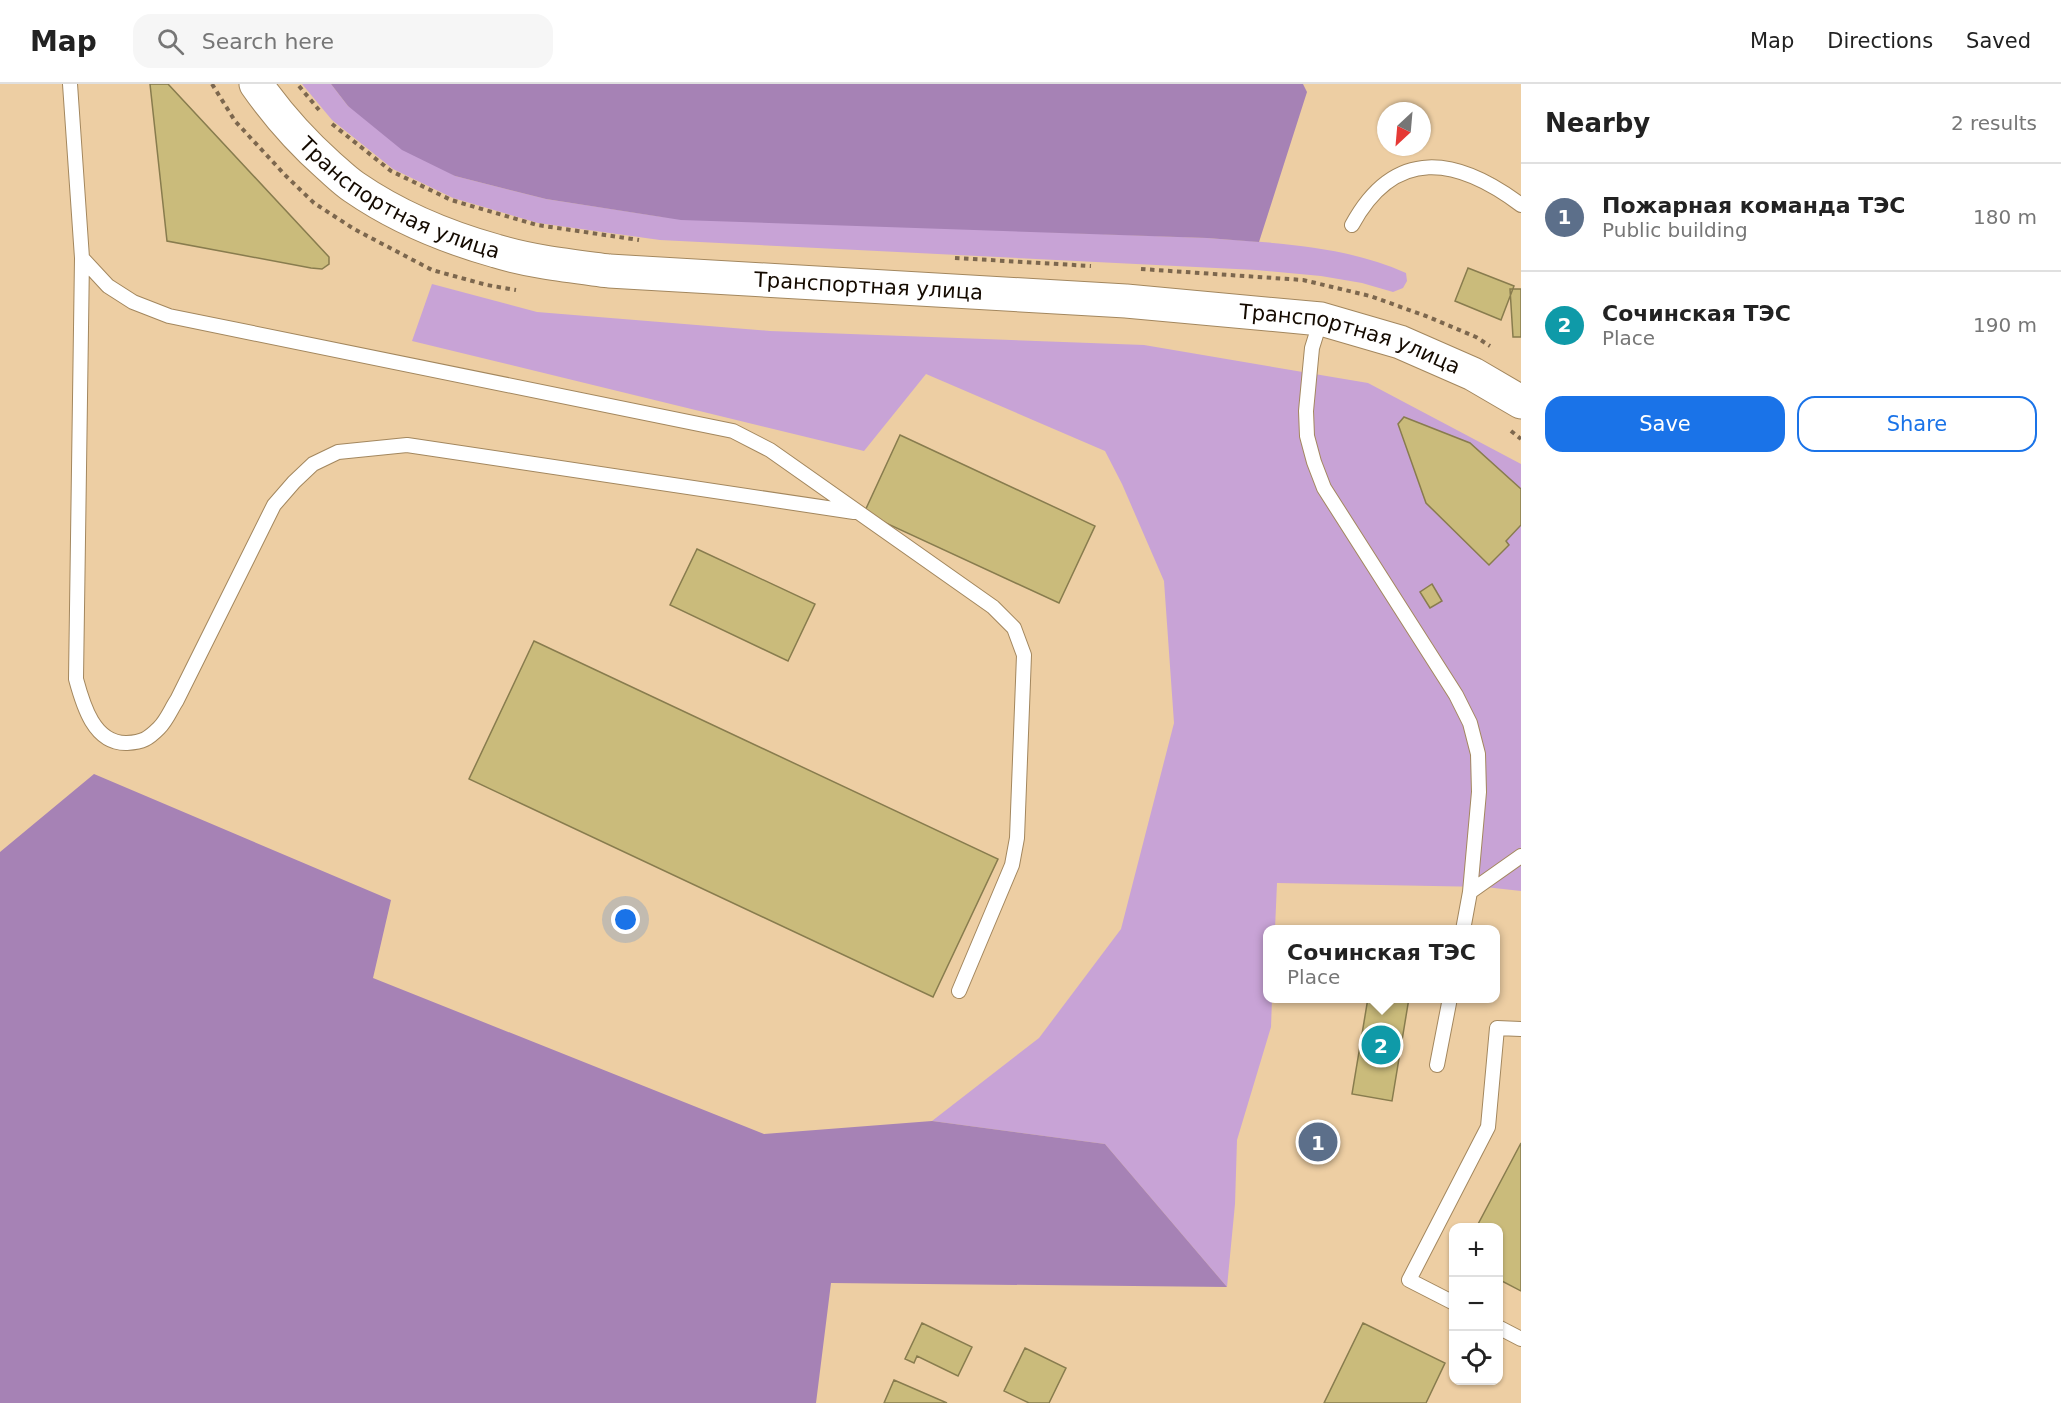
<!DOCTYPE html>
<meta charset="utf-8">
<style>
body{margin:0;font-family:"DejaVu Sans",sans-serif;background:#f6f6f6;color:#222}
.controls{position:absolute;right:18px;bottom:18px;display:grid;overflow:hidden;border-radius:12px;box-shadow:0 2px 4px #0004}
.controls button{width:54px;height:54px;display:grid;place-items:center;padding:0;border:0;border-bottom:2px solid #e0e0e0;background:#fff;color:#222;font:30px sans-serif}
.compass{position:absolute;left:1377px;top:18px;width:54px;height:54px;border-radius:50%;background:#fff;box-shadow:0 2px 4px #0004;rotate:206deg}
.you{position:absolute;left:626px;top:836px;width:21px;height:21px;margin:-15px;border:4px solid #fff;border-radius:50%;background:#1a73e8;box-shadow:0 0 0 9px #1a73e833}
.badge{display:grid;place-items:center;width:39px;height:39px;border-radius:50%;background:#1a73e8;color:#fff;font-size:20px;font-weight:700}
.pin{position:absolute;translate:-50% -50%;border:3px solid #fff;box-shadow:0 2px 6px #0006}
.popup{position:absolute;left:1263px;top:841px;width:237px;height:78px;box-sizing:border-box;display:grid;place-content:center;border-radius:12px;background:#fff;filter:drop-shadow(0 2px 4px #0005);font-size:20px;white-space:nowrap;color:#767676}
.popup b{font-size:22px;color:#222}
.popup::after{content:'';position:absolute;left:50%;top:100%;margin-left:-12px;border:12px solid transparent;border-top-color:#fff}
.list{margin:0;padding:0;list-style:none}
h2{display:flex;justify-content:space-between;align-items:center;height:78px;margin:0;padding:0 24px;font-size:26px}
h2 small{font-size:20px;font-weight:400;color:#767676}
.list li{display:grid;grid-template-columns:39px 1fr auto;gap:18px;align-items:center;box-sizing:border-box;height:108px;padding:0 24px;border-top:2px solid #e0e0e0}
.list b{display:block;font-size:22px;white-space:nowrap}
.list p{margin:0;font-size:20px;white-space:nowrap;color:#767676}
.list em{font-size:20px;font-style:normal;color:#767676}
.actions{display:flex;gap:12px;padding:18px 24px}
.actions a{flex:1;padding:14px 0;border:2px solid #1a73e8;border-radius:18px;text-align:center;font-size:21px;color:#1a73e8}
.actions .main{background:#1a73e8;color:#fff}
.icon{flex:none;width:33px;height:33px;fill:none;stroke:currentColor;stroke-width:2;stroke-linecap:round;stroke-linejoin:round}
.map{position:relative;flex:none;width:1521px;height:1319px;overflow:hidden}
header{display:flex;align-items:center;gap:36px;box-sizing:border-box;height:84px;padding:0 30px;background:#fff;border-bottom:2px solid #e0e0e0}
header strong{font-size:28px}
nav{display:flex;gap:33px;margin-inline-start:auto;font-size:21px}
.search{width:420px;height:54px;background:#f6f6f6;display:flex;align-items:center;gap:15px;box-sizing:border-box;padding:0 21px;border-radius:18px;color:#767676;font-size:22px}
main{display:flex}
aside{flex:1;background:#fff}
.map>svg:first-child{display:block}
.green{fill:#c8a3d6}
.forest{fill:#a682b5}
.building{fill:#cabb7b;stroke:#887c4e;stroke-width:1.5}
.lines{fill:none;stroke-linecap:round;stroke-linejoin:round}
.lane-casing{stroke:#a3875e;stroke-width:16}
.secondary-casing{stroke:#a3875e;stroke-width:35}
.path{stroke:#7c674e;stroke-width:4;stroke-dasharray:4.5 4.5;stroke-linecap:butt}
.lane{stroke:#fff;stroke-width:14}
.secondary{stroke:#fff;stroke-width:33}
.labels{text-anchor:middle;stroke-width:4.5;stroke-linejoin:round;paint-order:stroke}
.street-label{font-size:21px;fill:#140a00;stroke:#edcea3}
</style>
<header>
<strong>Map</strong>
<div class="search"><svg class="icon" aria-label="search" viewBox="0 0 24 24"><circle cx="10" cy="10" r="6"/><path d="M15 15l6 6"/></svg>Search here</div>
<nav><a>Map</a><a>Directions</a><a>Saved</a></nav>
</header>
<main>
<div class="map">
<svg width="1521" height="1319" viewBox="0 0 1521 1319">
<rect width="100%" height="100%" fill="#edcea3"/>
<!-- green -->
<path class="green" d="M302 0H331L348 22 455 92 546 115 663 133 1207 154C1275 159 1343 161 1406 189L1407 197 1403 204 1393 208 1362 199 1321 192 1256 186 660 156 538 139 453 114 393 85 332 36Z
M432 200 537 228 770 247 1144 261 1368 299 1521 380V807L1485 803 1277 799 1275 845 1267 846V914L1272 915 1271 943 1237 1056 1235 1120 1227 1203 1105 1060 932 1037 1039 954 1121 845 1174 639 1164 497 1122 400 1105 367 926 290 864 367 412 257Z"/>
<!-- forest -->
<path class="forest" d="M331 0H1303L1307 8 1259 158 1207 154 681 136 546 115 455 92 402 66 348 22Z
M94 690 391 816 373 894 764 1050 932 1037 1105 1060 1227 1203 831 1199 816 1319H0V768Z"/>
<!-- building -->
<path class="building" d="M150 0H168L329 173V180L322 185 311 184 167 157Z
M1468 184 1514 202 1501 236 1455 217Z
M1510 205H1521V253H1513Z
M1404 333 1470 359 1521 405V441L1506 457 1509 461 1489 481 1426 419 1398 340Z
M900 351 1095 442 1059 519 864 429Z
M697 465 815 520 788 577 670 521Z
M1432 500 1442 517 1430 524 1420 508Z
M534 557 998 775 933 913 469 695Z
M1368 914H1409L1392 1017 1352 1010Z
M1521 1059V1207L1498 1195V1144H1476Z
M922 1239 972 1263 958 1292 917 1272 914 1279 905 1275Z
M1363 1239 1445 1279 1426 1319H1324Z
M1025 1264 1066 1284 1049 1319H1029L1004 1307Z
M894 1296 947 1319H884Z"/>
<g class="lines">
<!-- lane casing -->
<g class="lane-casing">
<path id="lane" d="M70 0 82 174 108 202 133 218 169 232 733 347 770 366 993 523 1014 544 1024 571 1017 754 1012 781 959 907
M1352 141C1395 62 1457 73 1521 121
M82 174 76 595C83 621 94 660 127 659 143 658 148 655 159 644 167 636 171 625 177 616L274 421 294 398 313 380 338 368 407 361 854 428
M1321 235 1312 264 1306 327 1307 352 1314 378 1324 404 1456 611 1470 639 1478 670 1479 708 1470 808
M1463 846 1470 808 1521 772
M1437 981 1450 914
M1454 1219 1409 1196 1488 1043 1497 944 1521 945
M1498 1243 1521 1255"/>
</g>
<!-- secondary casing -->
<g class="secondary-casing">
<g id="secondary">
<path id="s1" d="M256 0C277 30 302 58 329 82 337 89 345 97 354 103 396 132 446 153 496 167 532 178 571 182 609 187L1126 217 1321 235 1400 258 1473 290 1521 318"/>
</g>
</g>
<!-- path -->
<path class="path" d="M212 0 235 37 286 92 314 119 354 145 432 186 487 201 516 206
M299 2 319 26
M332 40 391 87 451 116 537 141 639 156
M955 174 1091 182
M1141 185 1303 196 1370 212 1426 232 1476 253 1490 262
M1511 347 1521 355"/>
<!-- lane -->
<use href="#lane" class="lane"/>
<!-- secondary -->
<use href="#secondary" class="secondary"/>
</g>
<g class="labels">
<!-- street labels -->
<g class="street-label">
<text dy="7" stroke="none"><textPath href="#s1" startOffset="188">Транспортная улица</textPath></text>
<text dy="7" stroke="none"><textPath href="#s1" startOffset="674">Транспортная улица</textPath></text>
<text dy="7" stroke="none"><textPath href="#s1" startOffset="1160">Транспортная улица</textPath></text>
</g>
</g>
</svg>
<div class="controls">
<button>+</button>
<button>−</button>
<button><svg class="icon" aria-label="locate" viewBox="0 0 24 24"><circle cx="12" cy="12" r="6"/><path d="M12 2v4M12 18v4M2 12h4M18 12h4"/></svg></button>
</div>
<svg class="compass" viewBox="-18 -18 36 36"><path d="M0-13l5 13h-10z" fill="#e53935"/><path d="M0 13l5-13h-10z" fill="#767676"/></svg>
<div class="you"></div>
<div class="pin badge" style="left:1318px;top:1058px;background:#5c6f8a">1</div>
<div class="pin badge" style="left:1381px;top:961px;background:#0f9aa8">2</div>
<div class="popup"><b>Сочинская ТЭС</b>Place</div>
</div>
<aside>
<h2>Nearby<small>2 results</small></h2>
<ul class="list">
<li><span class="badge" style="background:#5c6f8a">1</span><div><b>Пожарная команда ТЭС</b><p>Public building</p></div><em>180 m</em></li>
<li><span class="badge" style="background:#0f9aa8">2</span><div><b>Сочинская ТЭС</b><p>Place</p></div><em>190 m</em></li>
</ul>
<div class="actions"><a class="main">Save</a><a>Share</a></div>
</aside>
</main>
